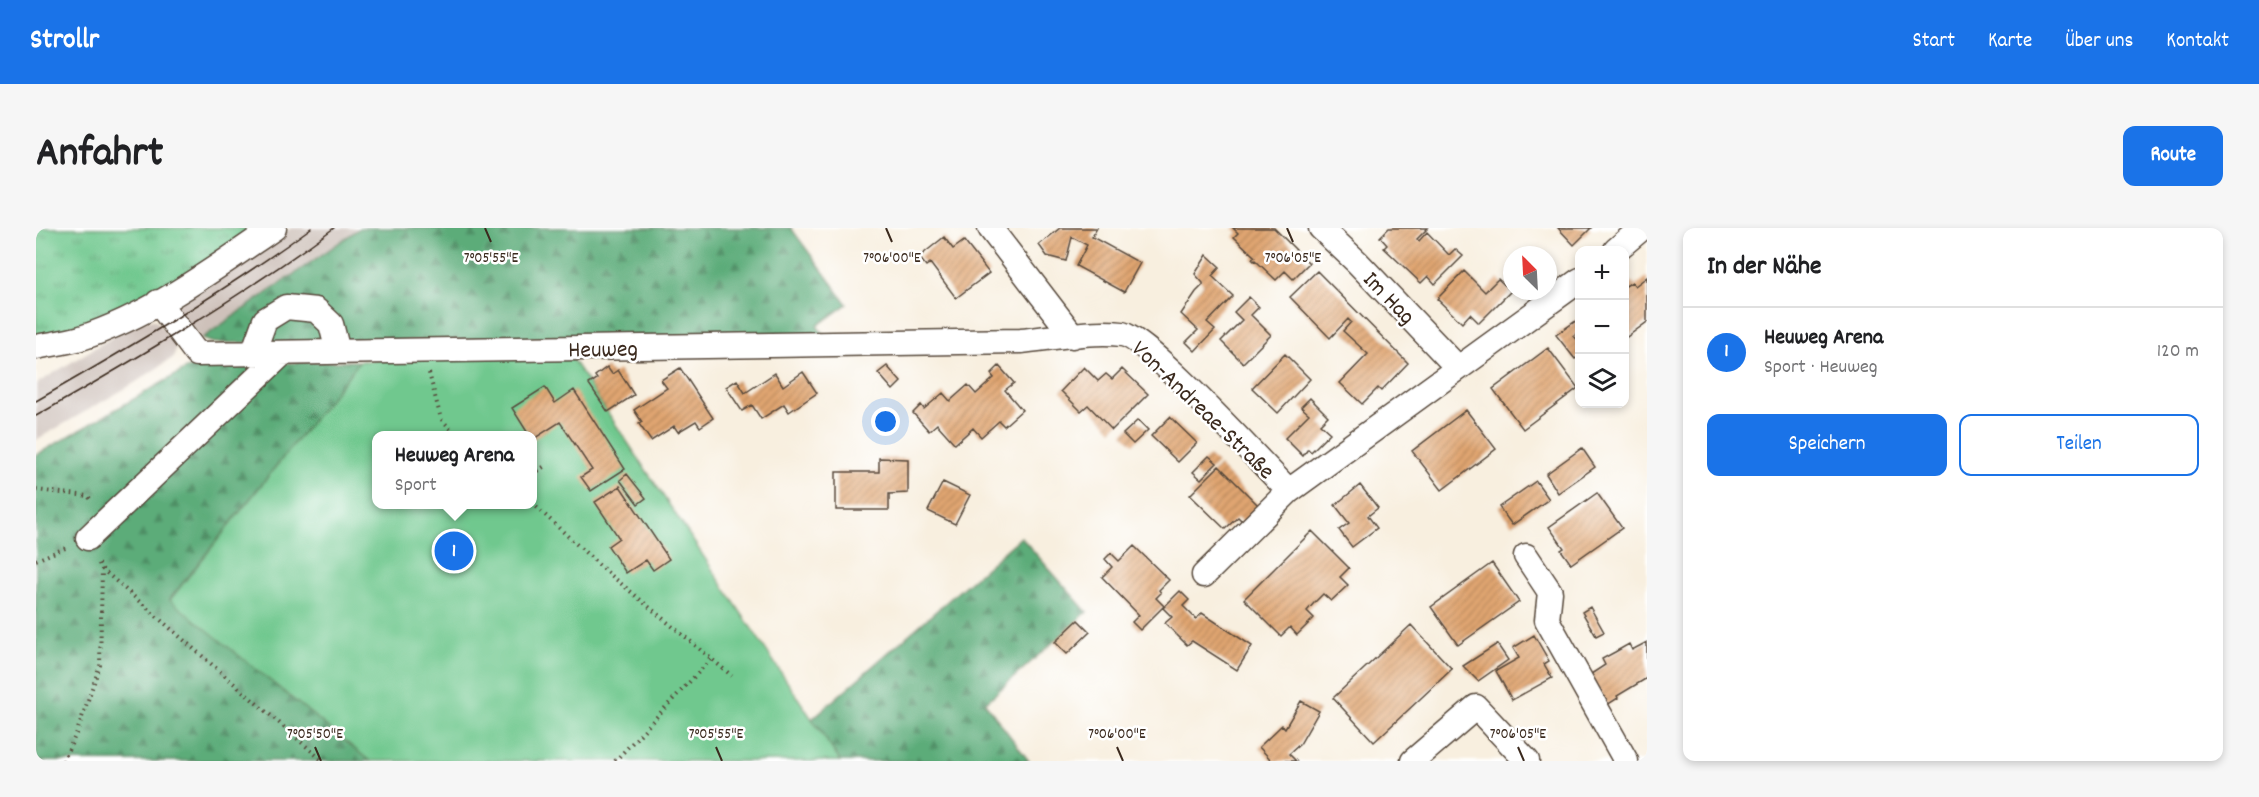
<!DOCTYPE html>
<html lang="de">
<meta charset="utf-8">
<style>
body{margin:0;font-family:Dekko,sans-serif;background:#f6f6f6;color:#202124}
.controls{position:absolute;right:18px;top:18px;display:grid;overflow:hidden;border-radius:12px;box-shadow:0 3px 9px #0003}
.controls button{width:54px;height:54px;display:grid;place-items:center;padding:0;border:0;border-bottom:2px solid #e0e0e0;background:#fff;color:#202124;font:30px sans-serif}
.compass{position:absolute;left:1467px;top:18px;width:54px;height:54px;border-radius:50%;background:#fff;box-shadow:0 3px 9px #0003;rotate:336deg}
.you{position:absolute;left:850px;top:194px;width:21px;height:21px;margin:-15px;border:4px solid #fff;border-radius:50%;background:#1a73e8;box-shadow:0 0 0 9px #1a73e833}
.badge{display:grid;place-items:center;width:39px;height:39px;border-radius:50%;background:#1a73e8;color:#fff;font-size:20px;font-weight:700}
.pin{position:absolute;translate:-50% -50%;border:3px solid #fff;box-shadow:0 2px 6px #0006}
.popup{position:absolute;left:336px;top:203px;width:165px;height:78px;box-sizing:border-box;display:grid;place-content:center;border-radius:12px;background:#fff;filter:drop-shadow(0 2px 4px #0005);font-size:20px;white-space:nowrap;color:#757577}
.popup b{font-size:22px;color:#202124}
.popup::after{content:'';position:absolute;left:50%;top:100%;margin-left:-12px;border:12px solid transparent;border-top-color:#fff}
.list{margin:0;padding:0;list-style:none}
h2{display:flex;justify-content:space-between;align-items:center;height:78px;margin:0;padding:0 24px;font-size:26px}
h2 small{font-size:20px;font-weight:400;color:#757577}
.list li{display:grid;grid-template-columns:39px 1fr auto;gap:18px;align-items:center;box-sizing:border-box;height:90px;padding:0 24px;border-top:2px solid #e0e0e0}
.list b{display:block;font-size:22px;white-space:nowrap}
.list p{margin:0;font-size:20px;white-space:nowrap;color:#757577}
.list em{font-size:20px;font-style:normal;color:#757577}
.actions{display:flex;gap:12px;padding:18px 24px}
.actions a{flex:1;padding:14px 0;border:2px solid #1a73e8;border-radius:12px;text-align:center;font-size:21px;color:#1a73e8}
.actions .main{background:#1a73e8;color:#fff}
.icon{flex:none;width:33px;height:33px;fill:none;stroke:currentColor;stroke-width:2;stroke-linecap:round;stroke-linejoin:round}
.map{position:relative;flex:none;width:1611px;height:533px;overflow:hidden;border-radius:12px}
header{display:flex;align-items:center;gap:36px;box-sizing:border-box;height:84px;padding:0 30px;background:#1a73e8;color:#fff}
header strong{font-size:28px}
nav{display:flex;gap:33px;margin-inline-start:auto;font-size:21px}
.intro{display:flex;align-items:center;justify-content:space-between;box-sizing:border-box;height:144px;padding:0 36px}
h1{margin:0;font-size:42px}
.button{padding:15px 27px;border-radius:12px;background:#1a73e8;color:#fff;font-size:21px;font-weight:700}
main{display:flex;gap:36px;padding:0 36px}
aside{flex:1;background:#fff;border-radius:12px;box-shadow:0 3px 9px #0003}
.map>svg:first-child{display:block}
.industrial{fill:#cec1ba}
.grass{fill:url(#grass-tufts);stroke:#567956;stroke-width:1.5}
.forest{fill:url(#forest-firs);stroke:#4c6b4c;stroke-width:1.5}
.park{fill:#70c88e;stroke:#567956;stroke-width:1.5;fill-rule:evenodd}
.building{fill:url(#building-hatch)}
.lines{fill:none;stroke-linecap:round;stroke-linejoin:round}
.minor-casing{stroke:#57483b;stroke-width:27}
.path{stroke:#57483b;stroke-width:4;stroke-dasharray:1.5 4.5;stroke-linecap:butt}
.minor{stroke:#fff;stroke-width:24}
.tram{stroke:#3b2a1e;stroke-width:1.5}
.ticks{fill:none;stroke:#3b2a1e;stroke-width:2}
.labels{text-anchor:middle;stroke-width:5;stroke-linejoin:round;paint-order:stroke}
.street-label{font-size:24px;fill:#3b2a1e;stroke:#fff}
.ticks-label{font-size:15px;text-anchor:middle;fill:#3b2a1e;stroke:#fff;stroke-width:5;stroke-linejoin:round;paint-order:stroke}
</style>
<header>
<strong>Strollr</strong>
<nav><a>Start</a><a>Karte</a><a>Über uns</a><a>Kontakt</a></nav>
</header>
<div class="intro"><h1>Anfahrt</h1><a class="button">Route</a></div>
<main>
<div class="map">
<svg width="1611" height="533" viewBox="0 0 1611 533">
<defs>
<pattern id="grass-tufts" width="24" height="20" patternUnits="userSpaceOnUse" patternTransform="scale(1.5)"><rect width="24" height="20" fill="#70c88e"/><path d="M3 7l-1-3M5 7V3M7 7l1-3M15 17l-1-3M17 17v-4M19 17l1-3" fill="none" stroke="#5da373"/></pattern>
<pattern id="forest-firs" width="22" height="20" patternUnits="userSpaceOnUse" patternTransform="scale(1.5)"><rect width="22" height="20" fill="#5cac79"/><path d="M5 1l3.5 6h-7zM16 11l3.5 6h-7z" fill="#4d8c63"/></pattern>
<pattern id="building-hatch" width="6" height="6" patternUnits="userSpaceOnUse" patternTransform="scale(1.5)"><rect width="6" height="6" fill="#e0a571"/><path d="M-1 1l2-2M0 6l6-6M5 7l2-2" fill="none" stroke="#b7875c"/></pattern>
</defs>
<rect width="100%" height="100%" fill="#fff"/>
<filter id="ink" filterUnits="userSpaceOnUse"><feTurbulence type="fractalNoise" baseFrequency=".0167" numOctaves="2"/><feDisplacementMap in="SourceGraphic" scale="12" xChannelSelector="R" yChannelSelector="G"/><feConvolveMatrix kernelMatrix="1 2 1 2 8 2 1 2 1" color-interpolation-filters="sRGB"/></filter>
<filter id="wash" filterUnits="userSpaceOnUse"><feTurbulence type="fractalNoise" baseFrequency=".008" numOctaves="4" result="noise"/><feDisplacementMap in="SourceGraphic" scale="24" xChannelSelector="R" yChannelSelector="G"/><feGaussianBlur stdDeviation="1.35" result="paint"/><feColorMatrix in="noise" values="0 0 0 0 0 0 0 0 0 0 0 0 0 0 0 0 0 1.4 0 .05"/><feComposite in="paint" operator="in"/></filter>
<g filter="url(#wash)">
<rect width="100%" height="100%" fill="#f8efdf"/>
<!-- industrial -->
<path class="industrial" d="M255 0H324L165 111 137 79Z
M104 92H120L140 118 138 129 97 156 0 212V156Z"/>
<!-- grass -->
<path class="grass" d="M0 0H220L149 48 62 95 0 108Z"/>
<!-- forest -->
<path class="forest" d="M324 0H755L811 76 781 98 788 107 178 115 165 111Z
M324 133 134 371 334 533H0V227L157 137Z
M985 309 1051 384 949 475 993 533H804L776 491Z"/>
<!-- park -->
<path class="park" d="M532 125 804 533H334L134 372 324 133ZM340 208H496V276H340Z"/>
<g id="blocks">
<!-- building -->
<path class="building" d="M1024 0H1061L1056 9 1104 35 1088 64 1040 38 1051 17 1036 9 1030 33 1011 28 1003 17Z
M1197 0H1238L1273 35 1257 51 1249 43 1240 52 1219 32 1218 33 1216 31 1219 29 1198 9 1202 5Z
M1353 0H1392L1381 11 1383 13 1391 4 1413 27 1419 21 1427 28 1399 56 1392 48 1385 55 1348 20 1351 17 1344 9Z
M1522 0H1555L1538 17Z
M908 9 917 21 928 13 953 45 920 70 894 35 890 38 883 29Z
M1171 27 1184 39 1176 48 1197 68 1171 95 1179 102 1159 123 1150 114 1162 102 1145 86 1160 64 1167 57V55L1159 46Z
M1281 43 1372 135 1345 163 1342 160 1326 176 1304 155 1332 126 1307 103 1315 94 1312 91 1294 110 1254 69Z
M1428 43 1449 64 1462 51 1475 63 1443 95 1434 86 1426 95 1401 71Z
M1611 49V94L1588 111V59L1596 54 1599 58Z
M1213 69 1223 79 1215 87 1235 107 1207 135 1185 113 1206 92 1198 84Z
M1544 90V103L1538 108 1544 115V128L1539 131 1520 107Z
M1512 120 1542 160 1487 201 1457 161Z
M1249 126 1274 151 1242 185 1216 160Z
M851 138 865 154 857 162 842 145Z
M963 138 978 155 969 162 986 182 968 198 963 193 945 209 937 200 919 216 901 196 893 203 877 185 885 177 888 181 907 165 914 173 932 157 940 166 958 150 955 146Z
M571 139 576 146 582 142 598 167 572 184 553 156 561 151 559 148Z
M1048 139 1062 153 1070 146 1076 151 1086 141 1112 166 1076 202 1052 177 1045 183 1025 163Z
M644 140 677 190 664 199 660 193 642 204 638 198 615 213 603 196 606 194 598 182 631 160 625 152Z
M767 144 781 165 753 184 748 176 725 191 716 177 706 183 690 159 701 152 709 165 739 145 747 158Z
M509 159 519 175 538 162 589 241 555 263 545 249 556 242 524 194 496 212V207H493L476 180Z
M1274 170 1292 188 1284 196 1294 205 1275 224 1272 221 1267 228 1249 210 1273 186 1265 179Z
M1430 182 1460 221 1406 262 1376 223Z
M1134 189 1161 215 1142 234 1115 208Z
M1102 192 1112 202 1097 216 1087 206Z
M1546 220 1559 239 1522 265 1510 246Z
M1173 228 1181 235 1165 251 1157 244Z
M843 230 872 231V265L853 266V282H800V244H843Z
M1183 238 1226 281 1210 297 1202 289 1189 301 1154 267Z
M591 246 610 270 602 276 584 252Z
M1500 253 1513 271 1476 297 1463 279Z
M907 254 934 267 919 296 892 283Z
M1324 257 1342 280 1332 288 1341 300 1316 319 1303 302 1313 295 1299 277Z
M584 258 633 331 617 342 610 332 590 345 572 318 583 310 559 274Z
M1561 265 1586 300 1535 336 1525 322 1528 320 1513 299Z
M1276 303 1313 340 1304 349 1312 357 1295 373 1287 366 1278 375 1271 383 1278 390 1261 407 1254 399 1245 408 1208 371Z
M1098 318 1133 352 1123 362 1125 365 1120 370 1128 378 1104 402 1096 394 1103 387 1066 349 1076 339 1069 331 1075 325 1083 333Z
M1456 335 1483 374 1422 417 1395 379Z
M1144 363 1153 372 1147 378 1160 391 1166 385 1216 418 1201 442 1156 413 1151 417 1129 395 1136 389 1127 380Z
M1554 379 1568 404 1560 408 1546 384Z
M1042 392 1054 404 1031 426 1019 414Z
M1375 397 1416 441 1338 514 1297 470Z
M1498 407 1513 433 1508 436 1516 450 1476 472 1460 443 1483 430 1477 420Z
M1611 414V450L1581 468 1582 470 1571 477 1552 448 1569 437 1566 431 1579 424 1593 416 1596 422Z
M1461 416 1472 432 1442 453 1427 438Z
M1265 473 1283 483 1264 516 1253 526 1260 533H1236L1223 519 1246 497 1249 500Z"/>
</g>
</g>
<g filter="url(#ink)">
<use href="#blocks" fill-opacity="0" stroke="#57483b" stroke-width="1.5"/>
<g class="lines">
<!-- minor casing -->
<g class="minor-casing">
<path id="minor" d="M954 0 1037 108
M1285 0 1321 34 1422 140
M1580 22 1606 0
M122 74 161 126 985 113C1015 110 1057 102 1086 106 1111 110 1228 238 1253 263L1544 52
M0 119C15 116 31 114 45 110 116 87 178 41 238 0
M217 125 229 92 250 79 280 82 295 96 302 124
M52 310 247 125
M1490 328 1514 364 1511 392 1590 533
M1168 347 1253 263
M1377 533 1440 479 1491 533"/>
</g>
<!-- path -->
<path class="path" d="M393 145 405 191 422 208
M496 246 511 237
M0 262 52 268 56 273
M496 275 564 338 696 448
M0 332 32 319
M66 341 287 533
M27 533 41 504 64 437 66 341 61 332
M579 533 675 431"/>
<!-- minor -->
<use href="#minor" class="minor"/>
<!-- tram -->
<path class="tram" d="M0 173C94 119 188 64 275 0
M0 188C102 130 203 70 298 0"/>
</g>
</g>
<!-- ticks -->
<path class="ticks" d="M449 0 455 14M850 0 856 14M1251 0 1257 14M279 519 285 533M680 519 686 533M1081 519 1087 533M1482 519 1488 533"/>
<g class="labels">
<!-- street labels -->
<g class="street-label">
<text transform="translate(1354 69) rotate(46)" y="8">Im Hag</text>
<text transform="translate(567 120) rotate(-1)" y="8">Heuweg</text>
<text transform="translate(1168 181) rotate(44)" y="8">Von-Andreae-Straße</text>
</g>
</g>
<g class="ticks-label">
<text x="455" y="34">7°05'55"E</text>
<text x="856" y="34">7°06'00"E</text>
<text x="1257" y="34">7°06'05"E</text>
<text x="279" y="510">7°05'50"E</text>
<text x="680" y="510">7°05'55"E</text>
<text x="1081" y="510">7°06'00"E</text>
<text x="1482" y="510">7°06'05"E</text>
</g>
</svg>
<div class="controls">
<button>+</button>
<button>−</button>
<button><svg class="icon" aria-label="layers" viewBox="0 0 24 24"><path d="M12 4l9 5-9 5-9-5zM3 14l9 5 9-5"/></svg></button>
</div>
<svg class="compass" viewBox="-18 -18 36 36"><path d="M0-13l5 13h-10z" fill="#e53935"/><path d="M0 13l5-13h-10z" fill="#757577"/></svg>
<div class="you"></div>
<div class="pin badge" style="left:418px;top:323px">1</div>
<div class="popup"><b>Heuweg Arena</b>Sport</div>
</div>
<aside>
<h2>In der Nähe<small></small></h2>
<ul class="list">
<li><span class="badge">1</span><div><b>Heuweg Arena</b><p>Sport · Heuweg</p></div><em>120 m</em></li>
</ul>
<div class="actions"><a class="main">Speichern</a><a>Teilen</a></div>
</aside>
</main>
